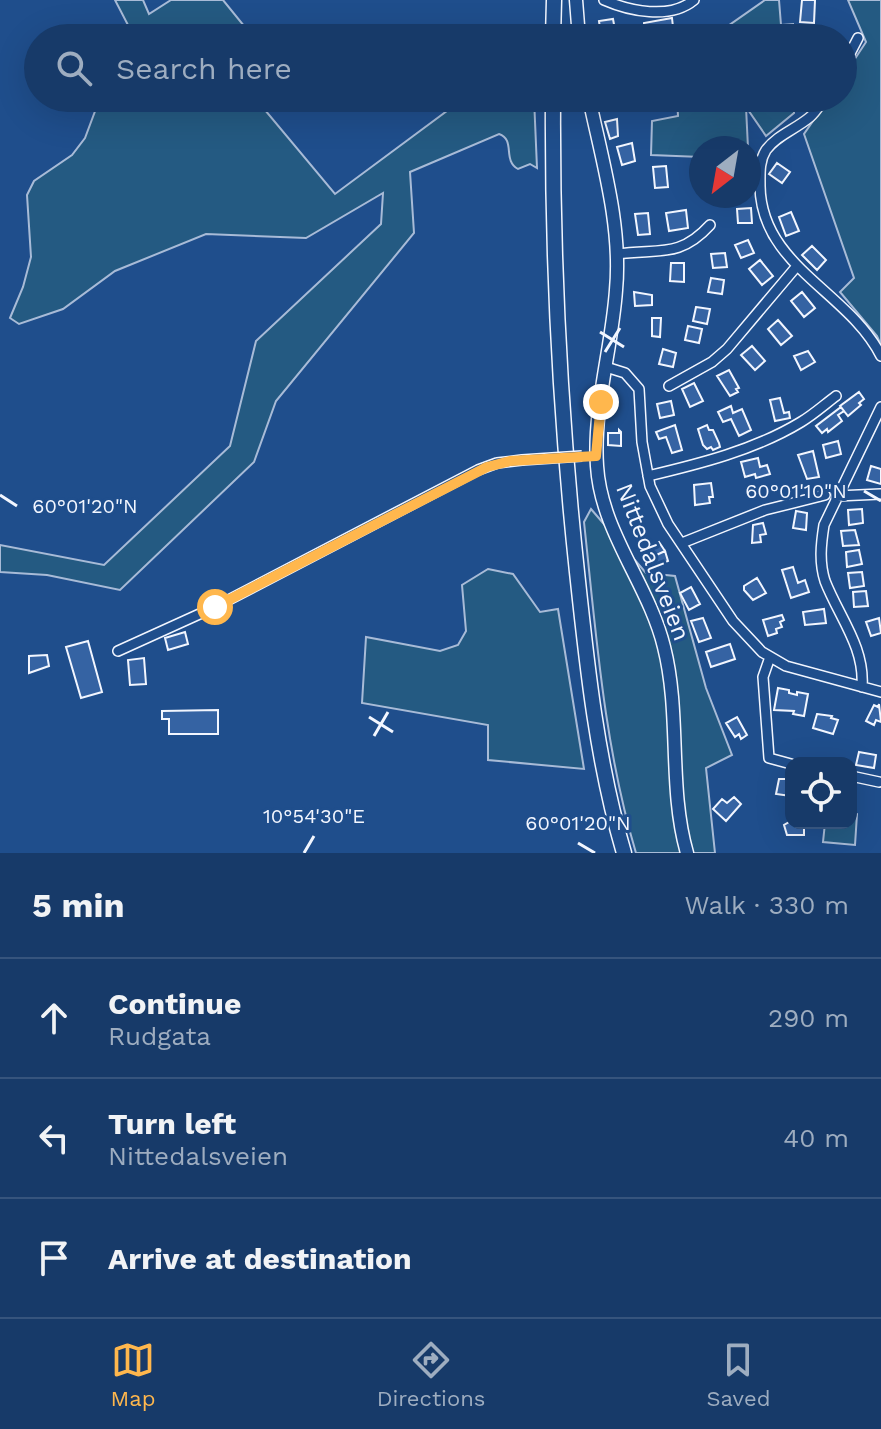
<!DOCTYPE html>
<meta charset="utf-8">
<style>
body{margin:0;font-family:"Work Sans",sans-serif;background:#244571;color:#f1f3f6}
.controls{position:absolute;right:24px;bottom:24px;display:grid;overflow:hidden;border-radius:16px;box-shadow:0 8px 32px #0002}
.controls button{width:72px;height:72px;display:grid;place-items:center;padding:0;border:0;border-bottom:2px solid #36547d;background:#173a69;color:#f1f3f6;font:40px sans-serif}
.compass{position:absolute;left:689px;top:136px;width:72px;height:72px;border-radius:50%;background:#173a69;box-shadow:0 8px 32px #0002;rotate:211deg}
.stop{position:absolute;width:24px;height:24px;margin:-18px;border:6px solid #ffb74d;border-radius:50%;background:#fff}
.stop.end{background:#ffb74d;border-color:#fff;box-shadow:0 2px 8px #0008}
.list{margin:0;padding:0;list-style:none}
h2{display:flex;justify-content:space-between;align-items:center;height:104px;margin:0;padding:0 32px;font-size:34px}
h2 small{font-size:26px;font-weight:400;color:#9eadc0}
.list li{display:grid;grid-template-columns:52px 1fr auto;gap:24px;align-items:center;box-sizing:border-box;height:120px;padding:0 32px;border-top:2px solid #36547d}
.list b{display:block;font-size:30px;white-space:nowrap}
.list p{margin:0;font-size:26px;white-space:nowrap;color:#9eadc0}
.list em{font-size:26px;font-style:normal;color:#9eadc0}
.icon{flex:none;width:44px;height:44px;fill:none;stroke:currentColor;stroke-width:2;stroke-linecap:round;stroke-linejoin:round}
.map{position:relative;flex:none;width:881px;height:853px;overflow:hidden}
.search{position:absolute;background:#173a69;box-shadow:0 8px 32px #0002;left:24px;right:24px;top:24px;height:88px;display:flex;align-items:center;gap:20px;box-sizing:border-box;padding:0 28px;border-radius:44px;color:#9eadc0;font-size:30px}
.sheet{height:464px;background:#173a69}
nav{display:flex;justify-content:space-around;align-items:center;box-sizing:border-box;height:112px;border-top:2px solid #36547d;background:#173a69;font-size:22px;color:#9eadc0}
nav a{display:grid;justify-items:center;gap:4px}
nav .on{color:#ffb74d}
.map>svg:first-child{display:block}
.green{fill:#245a82;stroke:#a8bbd7;stroke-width:2}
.building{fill:#3563a3;stroke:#f2f6ff;stroke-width:2}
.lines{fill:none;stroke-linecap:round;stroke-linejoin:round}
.minor-casing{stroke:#f2f6ff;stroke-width:12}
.secondary-casing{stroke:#f2f6ff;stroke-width:15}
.trunk-casing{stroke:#f2f6ff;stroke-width:17}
.minor{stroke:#1f4e8c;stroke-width:9}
.secondary{stroke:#1f4e8c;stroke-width:12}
.trunk{stroke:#1f4e8c;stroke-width:14}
.minor-bridge-casing{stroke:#f2f6ff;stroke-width:12;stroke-linecap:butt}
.minor-bridge{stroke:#1f4e8c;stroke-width:9}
.route{stroke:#ffb74d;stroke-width:10}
.ticks{fill:none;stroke:#f2f6ff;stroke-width:3}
.labels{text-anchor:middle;stroke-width:6;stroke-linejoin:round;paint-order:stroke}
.street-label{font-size:24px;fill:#f2f6ff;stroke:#1f4e8c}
.ticks-label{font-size:20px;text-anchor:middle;fill:#f2f6ff;stroke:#1f4e8c;stroke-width:6;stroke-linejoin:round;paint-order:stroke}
</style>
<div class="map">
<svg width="881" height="853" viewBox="0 0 881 853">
<rect width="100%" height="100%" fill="#1f4e8c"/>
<!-- green -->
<path class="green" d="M115 0H143L149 14 171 0H223L249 32 244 38H123L128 25Z
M765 0H779L781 25 793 24V38H699L722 30Z
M848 0H881V345L877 336 840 292 854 278 804 134 829 98H843V77L866 42Z
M100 98H255L335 194 451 108 501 100 502 98H534L537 168 530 164 518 169C502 160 516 140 499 134L410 172 414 233 276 401 254 462 120 590 47 575 0 572V545L104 565 230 446 256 341 381 224 383 193 306 238 206 234 115 271 63 309 19 324 10 318 23 287 31 257 27 195 34 181 72 155 85 138Z
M677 98H794V113L766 136 746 107 748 148H701V157L651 155 652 121 678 116Z
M591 509 646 573 675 576 706 688 732 755 706 768 715 853H636C604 746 596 633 584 522Z
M488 569 513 574 540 612 558 609 584 769 488 760V725L362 703 366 637 440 651 458 645 466 631 462 585Z
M851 813 857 814 855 845 823 842 825 823H851Z"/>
<!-- building -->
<path class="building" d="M802 0H815L814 23 800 22Z
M672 18 674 36 645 38 644 23Z
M613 19 615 30 601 36 599 21Z
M617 119 618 136 610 139 605 122Z
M632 143 635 161 622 165 617 147Z
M777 163 790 172 782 183 769 174Z
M666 166 668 187 655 188 653 167Z
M751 208 752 223H738L737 209Z
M686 210 688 228 669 231 666 213Z
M791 212 799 231 786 236 779 217Z
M648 213 650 234 638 235 635 214Z
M748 240 754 253 741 258 735 245Z
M812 246 826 260 817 270 802 255Z
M725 253 727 267 713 268 711 254Z
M760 260 773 276 762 285 749 269Z
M671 263H684V282L670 281Z
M711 278 724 280 722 294 708 292Z
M634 292 652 295V305L635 306Z
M802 292 815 308 804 317 791 301Z
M696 307 710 309 707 324 693 321Z
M652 318H661L660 337 652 336Z
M778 320 792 336 781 345 768 329Z
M688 326 702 329 699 343 685 340Z
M752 346 765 361 755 370 741 355Z
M663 349 676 353 673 367 659 364Z
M808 351 815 362 801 370 794 356Z
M729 370 739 388 736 389 738 392 730 396 717 376Z
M694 383 703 401 690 407 682 389Z
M859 392 864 399 859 403 861 405 848 416 840 406Z
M780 398 784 413 789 412 790 418 775 421 770 400Z
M671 401 674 415 660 418 657 404Z
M731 406 733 413 742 409 751 430 739 436 731 419 723 422 718 412Z
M841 407 844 411 838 415 842 421 828 432 827 429 822 433 816 426Z
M675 425 682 450 672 453 666 437 659 439 656 432Z
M707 425 709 430H713L719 443 720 447 713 450 711 447 707 449 703 445 698 429Z
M619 430 621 432V446L608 445V433H619Z
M838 441 841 454 826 458 823 445Z
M813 451 819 477 807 479 798 455Z
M758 458 760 467 767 465 770 474 756 478 755 474 745 477 741 462Z
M871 466 881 469V484L867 480Z
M711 483 713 497H709L710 503 695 505 694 485Z
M862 509 863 523 849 525 848 510Z
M796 511 807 513 806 530 793 528Z
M763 523 766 534 760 535 761 542 752 543 753 525Z
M855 530 859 545 843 546 841 531Z
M659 542 665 551 650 558 645 549Z
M859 550 862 564 847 567 846 552Z
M665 551 668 561 654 567 650 558Z
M793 567 798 583 805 580 809 592 791 598 782 570Z
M862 572 864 586 850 588 848 573Z
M757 578 766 593 753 600 744 590V586Z
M691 587 700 604 689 610 680 593Z
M866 591 868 606 854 607 853 592Z
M824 609 826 623 805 625 803 612Z
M782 615 784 620 780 622 782 627 776 629 777 633 768 636 763 620Z
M703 618 711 638 699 642 691 621Z
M879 618 881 633 871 636 866 622Z
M185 632 188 644 168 650 165 638Z
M88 641 102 692 81 698 66 647Z
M730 644 735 659 711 667 706 652Z
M47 655 49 666 29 673V656Z
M144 658 146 684 130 685 128 660Z
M778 688 789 690V693L797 695V692L808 694 804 716 793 714 794 711 774 710Z
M879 704 881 722 876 720 874 725 866 721 874 705 878 707Z
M218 710V734H169V719H162V711Z
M817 714 832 716 831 718 838 720 833 734 813 728Z
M737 717 747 735 741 739 739 734 735 737 726 723Z
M859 752 876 755 874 768 856 765Z
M779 779H791V796L776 794Z
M734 797 741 804 726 821 713 809 722 799 727 803Z
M791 821V823H804V835H787L784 825Z"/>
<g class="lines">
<!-- minor casing -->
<g class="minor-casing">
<path id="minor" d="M604 0C629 11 670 20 694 0
M843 67 858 38
M825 98C820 104 816 112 810 117 796 129 777 135 766 150 759 161 760 174 760 186 761 266 849 292 881 356
M617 254C658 248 679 259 710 225
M606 367 625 373 639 389 642 442 650 486 668 524 733 621 762 652 786 666 881 692
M669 386 712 362 727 349 797 266
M648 476C699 464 755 450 801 422 813 415 824 405 836 396
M837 496 881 494
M682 543 765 510 825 495
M118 651 215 607 478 470 497 463 522 460
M770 657 763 677 769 758 791 764
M862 687C865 647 839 617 825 581 819 562 821 544 824 525L881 407
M851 776 879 782"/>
</g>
<!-- secondary casing -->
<g class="secondary-casing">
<path id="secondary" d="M576 0 579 38
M589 98C602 160 622 226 616 290 612 348 593 408 597 466 601 532 649 585 664 647 681 714 668 787 687 853"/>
</g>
<!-- trunk casing -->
<g class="trunk-casing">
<path id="trunk" d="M553 38 554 0
M553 98C552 256 560 414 577 572 587 666 597 762 624 853"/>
</g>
<!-- minor -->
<use href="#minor" class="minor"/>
<!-- secondary -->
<use href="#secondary" class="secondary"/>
<!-- trunk -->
<use href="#trunk" class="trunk"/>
<!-- minor-bridge casing -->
<g class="minor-bridge-casing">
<path id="minor-bridge" d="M522 460 582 456"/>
</g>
<!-- minor-bridge -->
<use href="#minor-bridge" class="minor-bridge"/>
</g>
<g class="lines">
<!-- route -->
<path class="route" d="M215 607 487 467 510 461 596 456 601 402"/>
</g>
<!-- ticks -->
<path class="ticks" d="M600 332 624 347M605 352 620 328M864 491 881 501M0 495 17 506M369 717 393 732M374 736 388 712M578 843 595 853M304 853 314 836"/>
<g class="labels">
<!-- street labels -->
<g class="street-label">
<text transform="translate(653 562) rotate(69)" y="8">Nittedalsveien</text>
</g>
</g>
<g class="ticks-label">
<text x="796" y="498">60°01'10"N</text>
<text x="85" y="513">60°01'20"N</text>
<text x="314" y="823">10°54'30"E</text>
<text x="578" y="830">60°01'20"N</text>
</g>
</svg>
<div class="controls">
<button><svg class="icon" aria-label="locate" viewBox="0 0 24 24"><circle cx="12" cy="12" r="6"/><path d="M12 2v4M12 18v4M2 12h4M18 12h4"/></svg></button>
</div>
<svg class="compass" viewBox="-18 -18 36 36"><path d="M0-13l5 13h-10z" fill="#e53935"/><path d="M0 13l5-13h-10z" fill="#9eadc0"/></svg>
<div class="stop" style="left:215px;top:607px"></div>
<div class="stop end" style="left:601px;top:402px"></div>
<div class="search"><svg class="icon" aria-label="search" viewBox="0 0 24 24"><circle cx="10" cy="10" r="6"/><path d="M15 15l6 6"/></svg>Search here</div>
</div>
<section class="sheet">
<h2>5 min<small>Walk · 330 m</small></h2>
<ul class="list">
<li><svg class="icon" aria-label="ahead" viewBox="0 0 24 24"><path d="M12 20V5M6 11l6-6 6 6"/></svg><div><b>Continue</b><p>Rudgata</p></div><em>290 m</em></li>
<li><svg class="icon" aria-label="left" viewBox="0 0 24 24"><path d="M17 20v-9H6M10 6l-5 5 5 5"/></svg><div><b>Turn left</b><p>Nittedalsveien</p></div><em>40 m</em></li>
<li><svg class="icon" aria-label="arrive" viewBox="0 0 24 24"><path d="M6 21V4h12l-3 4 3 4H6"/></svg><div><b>Arrive at destination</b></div></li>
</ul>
</section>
<nav>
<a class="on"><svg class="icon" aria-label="map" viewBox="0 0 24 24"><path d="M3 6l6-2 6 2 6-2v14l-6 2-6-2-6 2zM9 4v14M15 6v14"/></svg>Map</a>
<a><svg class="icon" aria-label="directions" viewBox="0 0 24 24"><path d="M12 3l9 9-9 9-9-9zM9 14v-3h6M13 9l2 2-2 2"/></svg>Directions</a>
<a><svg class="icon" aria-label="saved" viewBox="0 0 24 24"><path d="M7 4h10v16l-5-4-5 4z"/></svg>Saved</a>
</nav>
